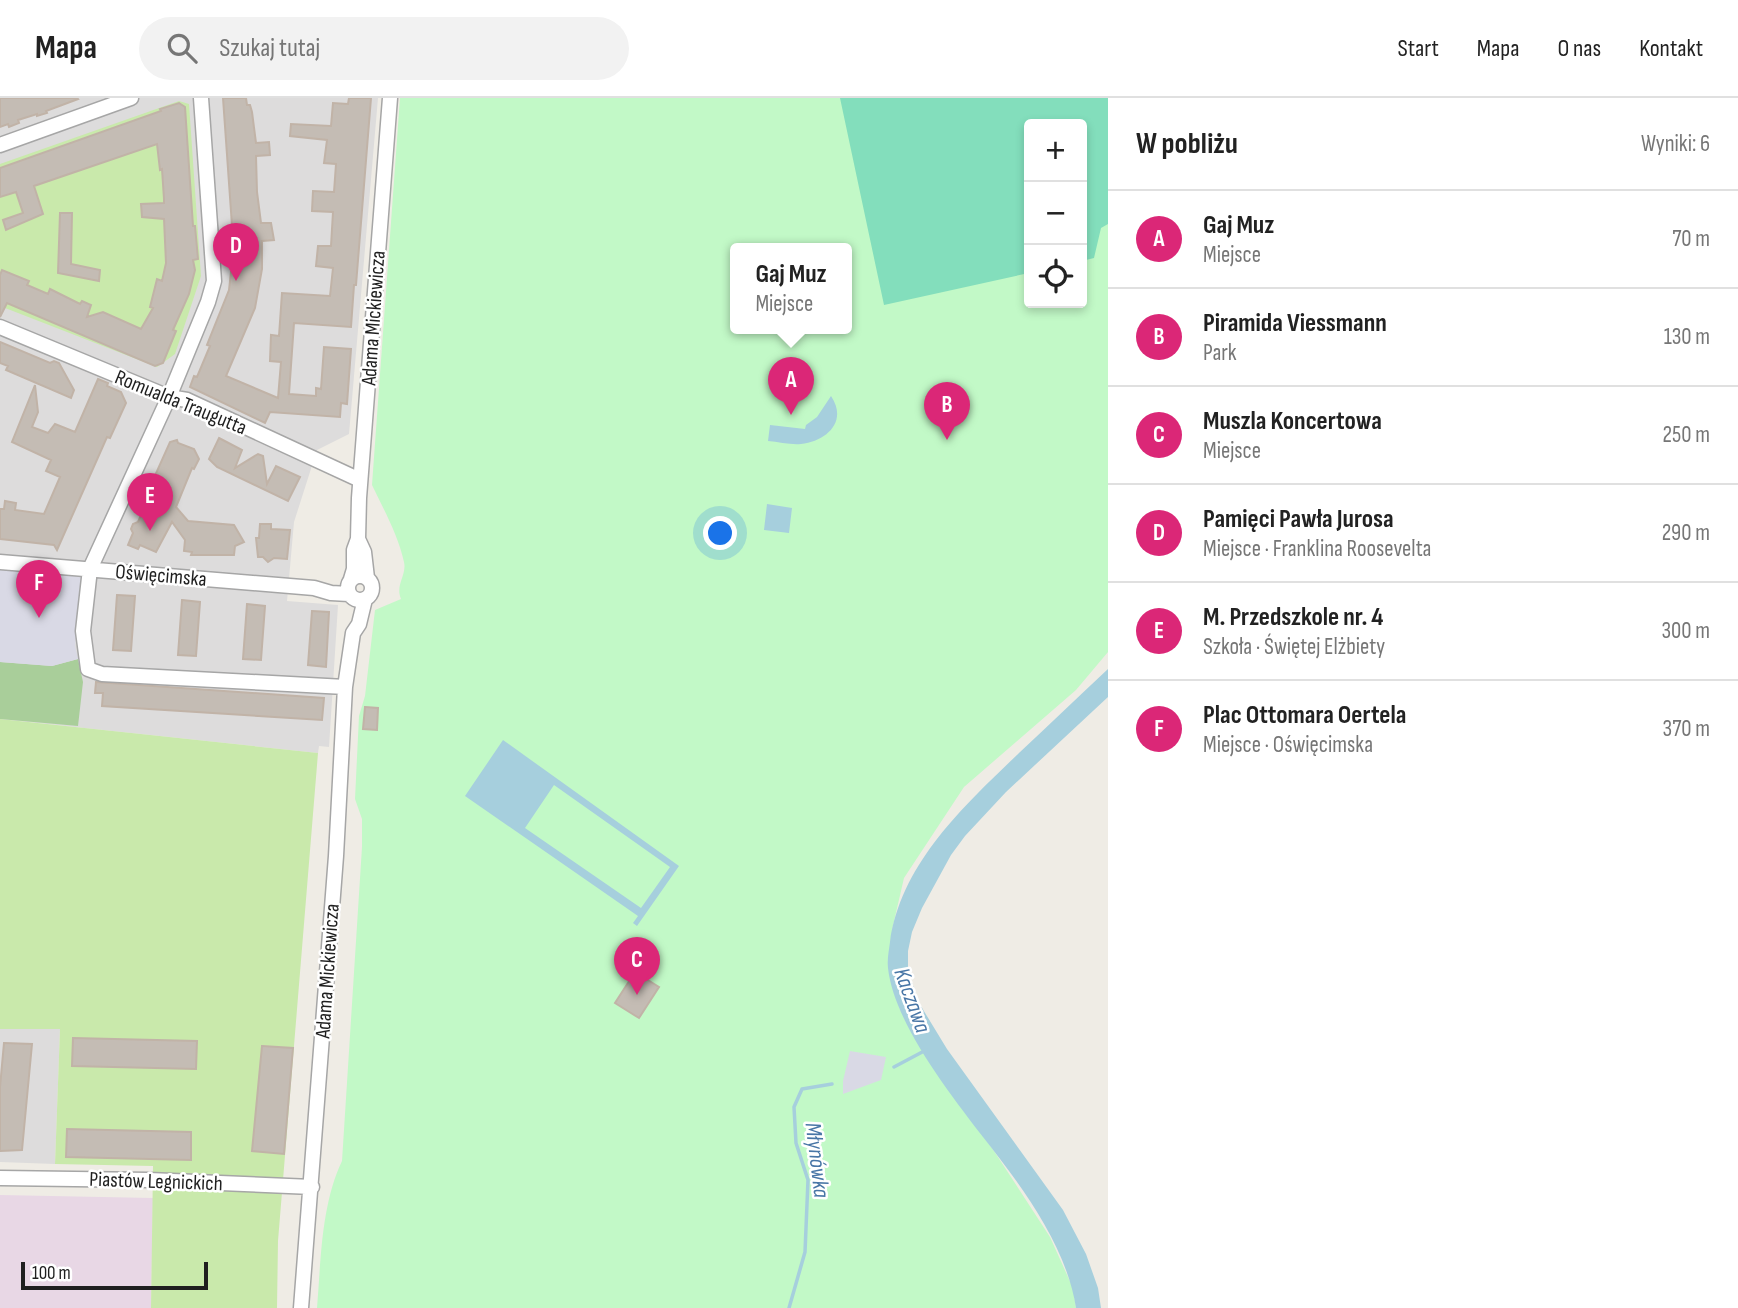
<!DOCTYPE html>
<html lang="pl">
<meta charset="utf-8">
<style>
body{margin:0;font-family:"Sofia Sans Condensed",sans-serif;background:#f2f2f2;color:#222}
.controls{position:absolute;right:21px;top:21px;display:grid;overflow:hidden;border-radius:7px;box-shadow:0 4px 10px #0003}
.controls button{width:63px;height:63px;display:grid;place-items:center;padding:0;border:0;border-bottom:2px solid #e0e0e0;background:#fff;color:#222;font:35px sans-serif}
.scale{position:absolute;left:21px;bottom:18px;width:187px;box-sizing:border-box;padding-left:7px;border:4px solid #1f1f1f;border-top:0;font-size:19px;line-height:24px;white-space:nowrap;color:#1f1f1f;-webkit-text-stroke:5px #fff;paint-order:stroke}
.you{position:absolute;left:721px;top:436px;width:24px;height:24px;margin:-18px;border:5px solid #fff;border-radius:50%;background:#1a73e8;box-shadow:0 0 0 10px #1a73e833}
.badge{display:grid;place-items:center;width:46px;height:46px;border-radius:50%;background:#db2777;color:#fff;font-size:23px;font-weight:700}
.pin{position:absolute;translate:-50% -58px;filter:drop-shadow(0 2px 4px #0008)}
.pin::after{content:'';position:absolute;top:37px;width:24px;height:21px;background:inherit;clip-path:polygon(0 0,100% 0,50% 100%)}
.popup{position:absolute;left:730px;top:145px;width:122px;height:91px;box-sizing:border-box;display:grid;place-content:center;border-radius:7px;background:#fff;filter:drop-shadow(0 2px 5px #0005);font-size:23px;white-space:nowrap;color:#767676}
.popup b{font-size:26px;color:#222}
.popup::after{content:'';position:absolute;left:50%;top:100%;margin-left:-14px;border:14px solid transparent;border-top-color:#fff}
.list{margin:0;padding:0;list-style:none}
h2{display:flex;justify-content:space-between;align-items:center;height:91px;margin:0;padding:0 28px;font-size:30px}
h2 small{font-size:23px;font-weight:400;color:#767676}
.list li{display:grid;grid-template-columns:46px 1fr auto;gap:21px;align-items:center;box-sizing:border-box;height:98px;padding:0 28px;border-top:2px solid #e0e0e0}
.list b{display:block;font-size:26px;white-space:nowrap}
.list p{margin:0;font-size:23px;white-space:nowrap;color:#767676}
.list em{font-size:23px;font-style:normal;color:#767676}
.icon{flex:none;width:38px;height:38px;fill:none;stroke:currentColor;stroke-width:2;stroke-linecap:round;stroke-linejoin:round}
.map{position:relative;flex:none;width:1108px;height:1210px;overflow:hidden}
header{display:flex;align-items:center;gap:42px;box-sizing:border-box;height:98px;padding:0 35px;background:#fff;border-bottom:2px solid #e0e0e0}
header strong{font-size:33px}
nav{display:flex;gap:38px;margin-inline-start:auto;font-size:24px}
.search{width:490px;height:63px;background:#f2f2f2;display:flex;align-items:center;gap:18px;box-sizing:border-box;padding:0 24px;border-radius:38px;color:#767676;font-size:26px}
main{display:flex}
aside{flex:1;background:#fff}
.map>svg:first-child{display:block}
.residential{fill:#dddcdc}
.industrial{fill:#e8d7e5}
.grass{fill:#c9e9ab}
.forest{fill:#a9ce9a}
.park{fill:#c2f9c7;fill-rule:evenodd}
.pitch{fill:#83debc}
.plaza{fill:#d9d9e5}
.water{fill:#a6cfdd;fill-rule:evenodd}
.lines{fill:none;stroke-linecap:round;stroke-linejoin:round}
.stream{stroke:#a6cfdd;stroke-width:3.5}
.building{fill:#c4bcb4;stroke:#c1b3a7;stroke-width:2}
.minor-casing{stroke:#a6a6a6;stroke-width:17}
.minor{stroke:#fff;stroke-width:14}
.labels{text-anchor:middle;stroke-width:5;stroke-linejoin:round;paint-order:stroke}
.street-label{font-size:21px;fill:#1f1f1f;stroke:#fff}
.water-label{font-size:23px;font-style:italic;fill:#4876a6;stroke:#fff}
</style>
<header>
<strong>Mapa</strong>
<div class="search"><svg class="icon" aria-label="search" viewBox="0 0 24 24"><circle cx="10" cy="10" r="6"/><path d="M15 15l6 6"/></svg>Szukaj tutaj</div>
<nav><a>Start</a><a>Mapa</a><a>O nas</a><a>Kontakt</a></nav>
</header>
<main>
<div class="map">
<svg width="1108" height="1210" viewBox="0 0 1108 1210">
<rect width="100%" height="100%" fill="#efece5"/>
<!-- residential -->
<path class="residential" d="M0 0H378L349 336 317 352 294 424 287 503 338 507 329 649 319 648 318 655 0 621Z
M0 931H60L55 1066 0 1064Z"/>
<!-- industrial -->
<path class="industrial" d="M0 1097 153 1100 151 1210H0Z"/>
<!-- grass -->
<path class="grass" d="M179 3 189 6 201 178 175 256 157 269 0 208V66Z
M0 621 318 655 278 1143 277 1210H151L153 1068 55 1066 60 931H0Z"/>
<!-- forest -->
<path class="forest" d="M78 561 83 584 78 628 0 621V564L52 568Z"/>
<!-- park -->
<path class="park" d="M400 0H1108V554L1076 592 964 689 904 780 892 832 899 909 928 962 994 1053 1050 1139 1073 1190 1076 1210H317C321 1162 321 1107 342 1063L362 749V721L355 701 359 618 365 598 375 512 401 501C395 487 407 477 404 464 398 437 384 412 372 387ZM1029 26H1082V205H1029ZM735 151H847V231H735Z"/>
<!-- pitch -->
<path class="pitch" d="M840 0H1108V126L1101 130 1094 160 1082 163V26H1029V175L884 207Z"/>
<!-- plaza -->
<path class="plaza" d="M0 464 90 471 88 491 80 492 75 548 78 561 52 568 0 564Z
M850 953 886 959 881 982 843 996V983Z"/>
<!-- water -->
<path class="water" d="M831 298C848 323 827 343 801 346 791 347 779 344 768 343L770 327 805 331 806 327 817 319Z
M767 406 792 410 789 435 764 432Z
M1108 571V599L1006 694 965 738 951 757 922 810 912 834 908 853V873L919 905 947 951 1063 1112 1086 1156 1098 1190 1101 1210H1076C1067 1149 1021 1087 983 1039 950 996 894 925 888 870 887 861 889 852 890 844 901 765 965 707 1019 655 1049 627 1078 599 1108 571Z
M503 642 679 768 637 828 633 825 638 818 465 698ZM554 687 670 769 641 810 525 730Z"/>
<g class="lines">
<!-- stream -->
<path class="stream" d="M894 969 926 952
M789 1210 805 1154 808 1082 796 1045 794 1009 802 991 832 986"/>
</g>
<!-- building -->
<path class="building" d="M0 0H77L78 1 46 13 47 15 37 18V16L18 22 19 25 9 29 8 26 0 29Z
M223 0H246L247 7H250L252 14 256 45 269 44 270 57 256 58 257 94 261 125H271L274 142 262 143V171L255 210 226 278 278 300 281 264 270 263 271 237 279 238 282 195 330 198 333 170 316 168 318 148H331L333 114 312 113 313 93 334 94 336 66 324 65 327 42 290 38 291 26 331 28 333 5 348 6 349 0H371L356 187H354L351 229 294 225 289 296 316 298V290L321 291 324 249 351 251 347 306 341 305 340 319 270 314 265 325 190 289 194 278 197 279 210 248 207 247 229 192 231 174H233L234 156Z
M179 5 185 9 193 128H195L198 161 193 162 195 172 189 196 173 232 176 233 163 265 155 268 7 205 0 219V177L2 172 29 183 27 187 48 196 50 191 80 206 82 203 91 207 87 219 103 214 141 231 153 210 150 209 157 181 162 183 166 165 164 121 142 119 141 106 164 105V101L162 71 160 72 157 46 34 88 43 116 6 132 3 122 23 115 16 94 0 99V70L161 13 160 11Z
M60 115H72L71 166 100 172 99 183 58 175Z
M0 244 50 265 54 263 59 265 74 292 71 300 6 272 8 268 0 265Z
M98 281 108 285 107 288 121 294 126 305 110 340 107 339 57 452 54 447 0 441V411H4L5 403 16 405 15 412 44 416 60 379 46 373 51 362 12 344 35 287 38 314 32 329 48 335 55 326 75 334Z
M219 340 242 352 235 370 258 356 263 358 267 386 276 368 300 379 288 403 217 369 209 361Z
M177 342 178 345 194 351 199 361 194 371 192 370 176 409 188 423 234 427 244 444 235 448 234 457H191L192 454 184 453 185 442 172 424 156 454 140 447 138 451 128 447 133 435 131 431 133 426 138 424 141 417 144 419 147 413 159 418 149 391 170 344Z
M260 426H271V431L290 432 287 461 274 460 268 464 263 459H258L256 440H259Z
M117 497 135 498 131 553 113 552Z
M182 502 200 504 196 558 178 557Z
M247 506 265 508 261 562 243 561Z
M312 513 329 514 326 569 308 567Z
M96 584 324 600 322 622 102 608 103 595H95Z
M365 609 378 610 377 632 363 631Z
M635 874 659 889 639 920 615 905Z
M73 940 197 943 196 971 72 968Z
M4 945 32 946 22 1052 0 1053V989Z
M262 948 293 950 284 1056 252 1053Z
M67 1031 191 1034V1062L66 1059Z"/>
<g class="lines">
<!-- minor casing -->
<g class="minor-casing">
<path id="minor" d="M201 0 214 183 208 204 169 299 90 471 83 533 88 571 102 576 345 589
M0 47 131 0
M0 229 169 299 187 302 360 382
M358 441 364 454 367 480
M0 464 314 490 331 495 349 496
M348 490a12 12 0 1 1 24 0a12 12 0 1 1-24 0Z
M351 481 354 471V452L358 441 359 400 390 0
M0 1080 149 1082 312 1089
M301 1210 336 758 345 589 353 535 359 526 365 501"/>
</g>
<!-- minor -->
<use href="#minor" class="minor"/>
</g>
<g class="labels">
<!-- street labels -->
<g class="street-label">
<text transform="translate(373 220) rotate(-86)" y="7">Adama Mickiewicza</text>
<text transform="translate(181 304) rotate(22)" y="7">Romualda Traugutta</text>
<text transform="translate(161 477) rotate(5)" y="7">Oświęcimska</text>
<text transform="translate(327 873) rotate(-86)" y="7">Adama Mickiewicza</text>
<text transform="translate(156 1083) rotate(2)" y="7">Piastów Legnickich</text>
</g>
<!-- water labels -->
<g class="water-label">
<text transform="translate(913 902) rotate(70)" y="8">Kaczawa</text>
<text transform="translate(818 1062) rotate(83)" y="8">Młynówka</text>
</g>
</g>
</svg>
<div class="controls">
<button>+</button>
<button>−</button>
<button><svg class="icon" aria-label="locate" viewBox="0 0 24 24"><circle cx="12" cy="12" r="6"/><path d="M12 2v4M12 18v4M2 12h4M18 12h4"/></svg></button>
</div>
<div class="scale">100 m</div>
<div class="you"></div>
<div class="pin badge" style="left:791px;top:317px">A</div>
<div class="popup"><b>Gaj Muz</b>Miejsce</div>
<div class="pin badge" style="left:947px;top:342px">B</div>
<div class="pin badge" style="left:637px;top:897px">C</div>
<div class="pin badge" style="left:236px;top:183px">D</div>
<div class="pin badge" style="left:150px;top:433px">E</div>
<div class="pin badge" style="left:39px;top:520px">F</div>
</div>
<aside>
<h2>W pobliżu<small>Wyniki: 6</small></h2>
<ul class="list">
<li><span class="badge">A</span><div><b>Gaj Muz</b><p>Miejsce</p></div><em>70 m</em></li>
<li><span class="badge">B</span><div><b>Piramida Viessmann</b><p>Park</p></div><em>130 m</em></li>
<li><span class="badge">C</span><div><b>Muszla Koncertowa</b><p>Miejsce</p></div><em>250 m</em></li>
<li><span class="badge">D</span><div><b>Pamięci Pawła Jurosa</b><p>Miejsce · Franklina Roosevelta</p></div><em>290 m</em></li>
<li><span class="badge">E</span><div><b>M. Przedszkole nr. 4</b><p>Szkoła · Świętej Elżbiety</p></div><em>300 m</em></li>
<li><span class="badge">F</span><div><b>Plac Ottomara Oertela</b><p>Miejsce · Oświęcimska</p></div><em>370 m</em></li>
</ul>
</aside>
</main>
